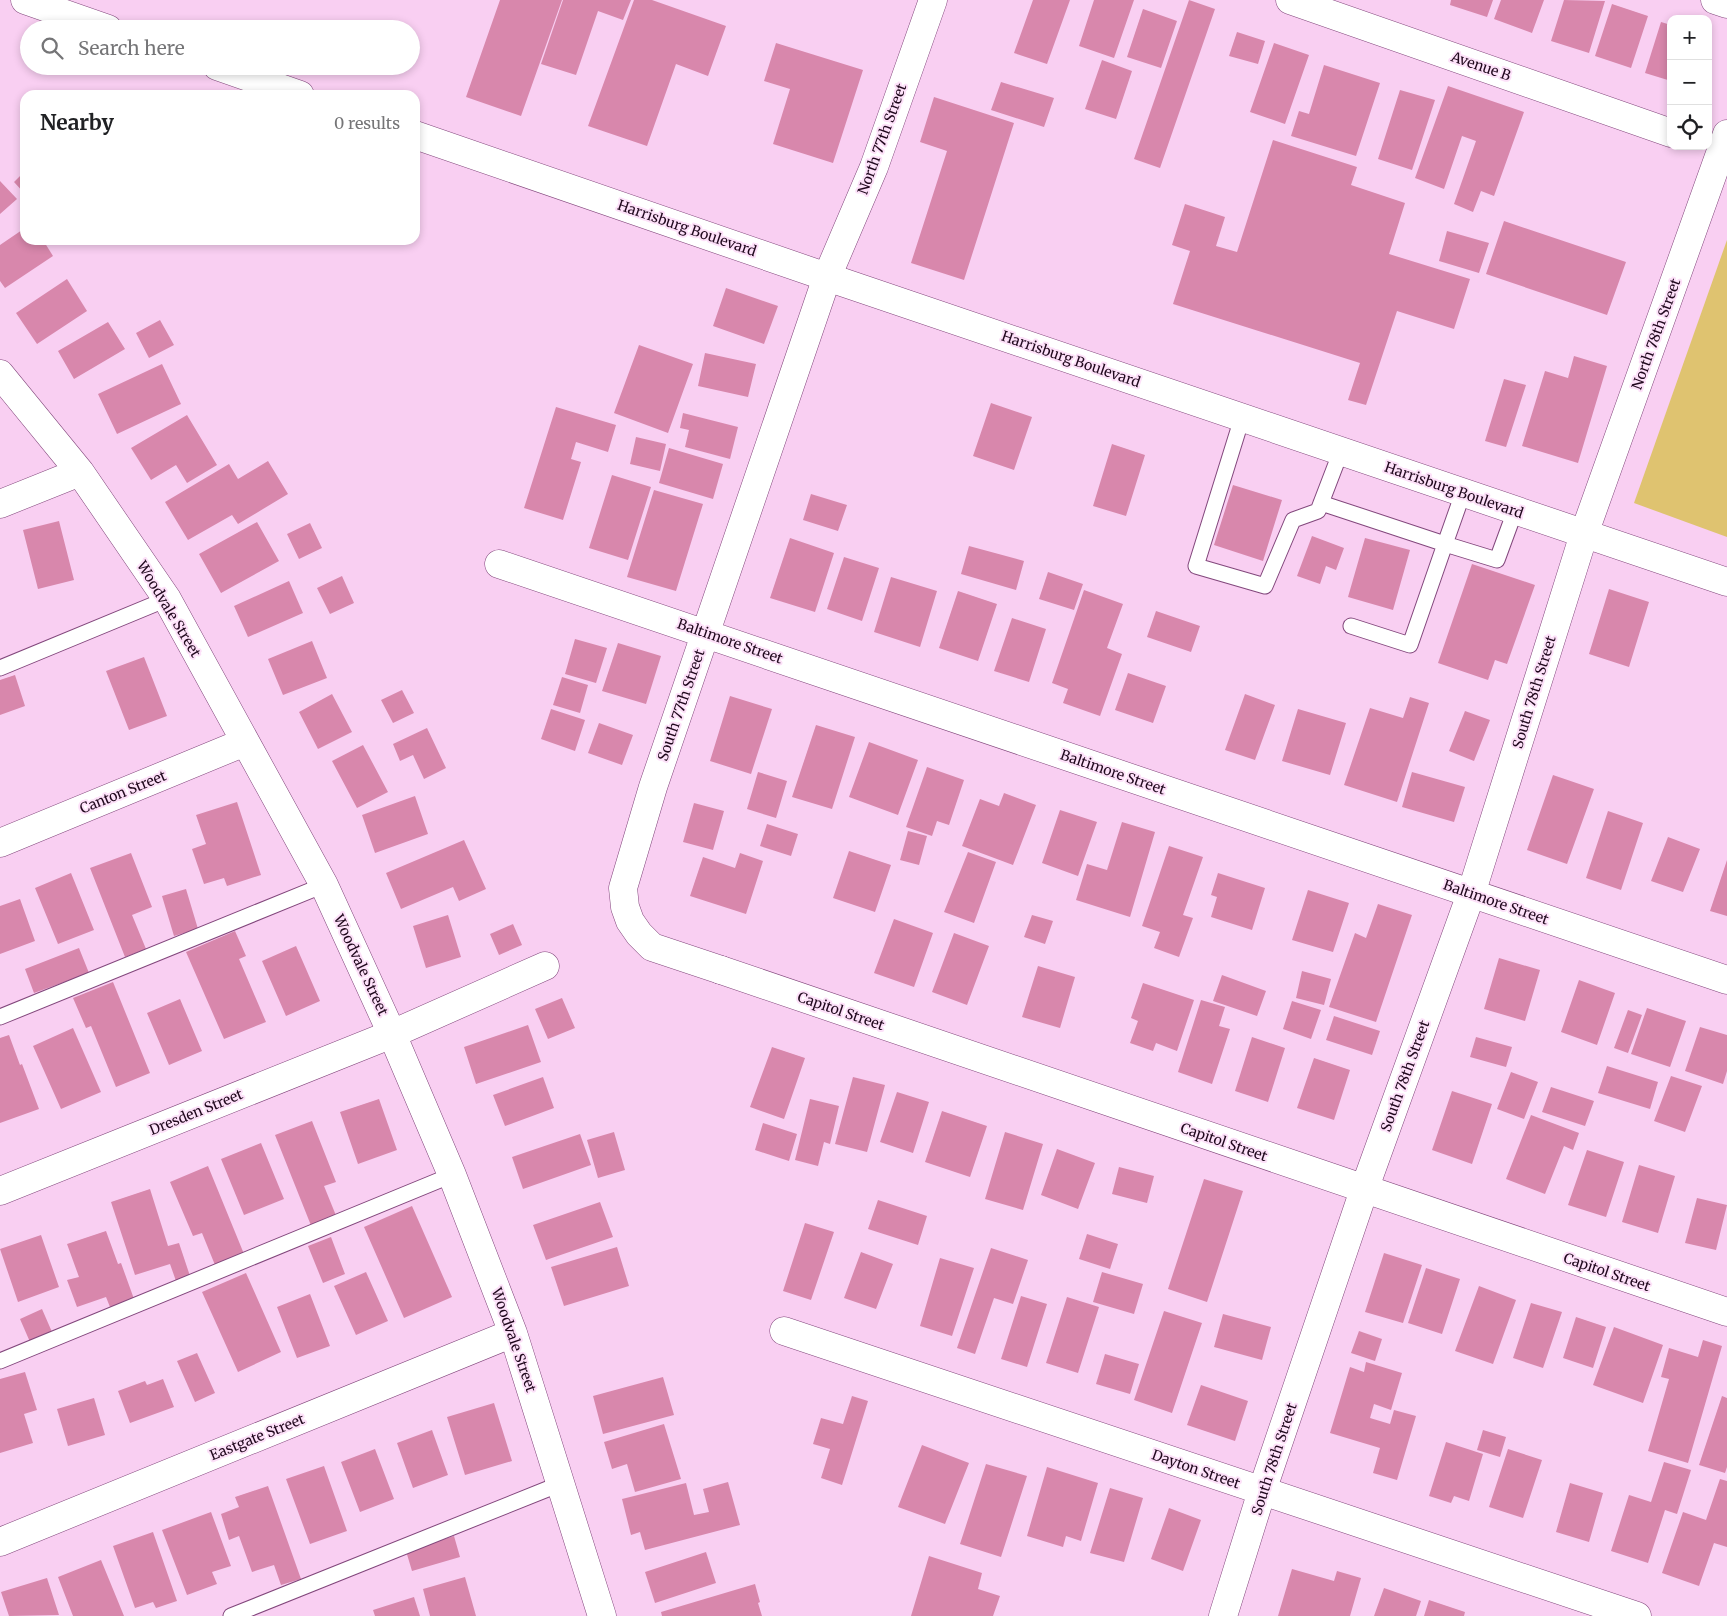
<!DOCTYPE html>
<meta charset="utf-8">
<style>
body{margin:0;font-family:Merriweather,serif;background:#f6f6f6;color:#202124}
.controls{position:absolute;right:15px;top:15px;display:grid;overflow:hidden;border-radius:10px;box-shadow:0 2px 8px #0003}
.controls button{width:45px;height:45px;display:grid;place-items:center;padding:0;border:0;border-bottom:1px solid #e0e0e0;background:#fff;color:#202124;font:25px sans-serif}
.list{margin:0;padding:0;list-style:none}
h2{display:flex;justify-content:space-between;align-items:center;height:65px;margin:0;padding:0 20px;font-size:21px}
h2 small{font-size:16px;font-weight:400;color:#757577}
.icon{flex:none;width:28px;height:28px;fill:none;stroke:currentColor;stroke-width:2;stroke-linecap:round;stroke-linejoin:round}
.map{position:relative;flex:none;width:1727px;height:1616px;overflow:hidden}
.search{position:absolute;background:#fff;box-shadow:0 2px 8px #0003;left:20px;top:20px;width:400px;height:55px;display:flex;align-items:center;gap:12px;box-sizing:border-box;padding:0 18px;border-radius:28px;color:#757577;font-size:19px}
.panel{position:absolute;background:#fff;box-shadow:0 2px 8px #0003;left:20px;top:90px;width:400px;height:155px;border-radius:15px}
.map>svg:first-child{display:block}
.green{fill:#dfc370}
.building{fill:#d887ac}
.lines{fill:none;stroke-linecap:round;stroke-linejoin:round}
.service-casing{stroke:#82477c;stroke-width:17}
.minor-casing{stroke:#82477c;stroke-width:29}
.tertiary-casing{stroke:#82477c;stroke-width:29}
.secondary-casing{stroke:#82477c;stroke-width:29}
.service{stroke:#fff;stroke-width:15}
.minor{stroke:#fff;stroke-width:28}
.tertiary{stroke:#fff;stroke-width:28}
.secondary{stroke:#fff;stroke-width:28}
.labels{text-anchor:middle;stroke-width:4;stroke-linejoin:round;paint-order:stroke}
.street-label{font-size:14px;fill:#20081d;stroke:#fde1f9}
</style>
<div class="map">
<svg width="1727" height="1616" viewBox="0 0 1727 1616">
<rect width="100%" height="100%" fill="#f9cff2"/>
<!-- green -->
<path class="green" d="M1727 240V537L1634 503Z"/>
<!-- building -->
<path class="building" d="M500 0H562L521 116 466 97Z
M563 0H631L623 20 598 11 576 75 541 64Z
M634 0H652L726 26 708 76 676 64 647 146 588 126Z
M1033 0H1070L1047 64 1014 53Z
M1094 0H1134L1114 58 1079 46Z
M1189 0 1215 9 1160 168 1134 159Z
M1451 0H1493L1487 17 1450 5Z
M1501 0H1544L1532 33 1494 19Z
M1564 0 1605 1 1589 53 1551 41Z
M1612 4 1648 16 1631 68 1595 56Z
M1143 9 1177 21 1161 68 1127 57Z
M1661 22 1671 25V81L1645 73Z
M1237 32 1265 41 1258 64 1229 56Z
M776 43 863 70 833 163 773 144 790 89 764 81Z
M1274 43 1309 55 1285 124 1250 112Z
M1102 60 1132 71 1116 119 1085 109Z
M1324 65 1380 83 1356 156 1291 136 1299 111 1309 114Z
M1001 82 1054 98 1044 127 991 110Z
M1448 86 1524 112 1494 196 1481 191 1473 212 1454 204 1476 141 1462 136 1444 189 1415 178Z
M1400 90 1435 100 1412 170 1378 159Z
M934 97 1014 123 964 280 911 263 947 151 920 142Z
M1273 140 1357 167 1351 185 1405 203 1389 254 1470 279 1454 329 1397 311 1366 405 1348 400 1360 363 1173 304 1190 251 1172 245 1185 204 1225 217 1216 246 1237 252Z
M25 171V194L14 182Z
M0 181 17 199 0 214Z
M1504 221 1626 262 1607 315 1486 274Z
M25 228V240H43L53 256 5 288 0 281V245Z
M1447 231 1489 243 1479 273 1439 261Z
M67 279 87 311 37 344 16 313Z
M726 288 778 306 764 344 713 326Z
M160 320 174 345 149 358 136 333Z
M108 322 125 349 74 379 58 351Z
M639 345 693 364 668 433 614 413Z
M705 353 756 364 748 397 698 386Z
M1574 356 1607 366 1578 463 1522 446 1545 371 1568 378Z
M162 364 181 404 117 434 98 394Z
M1504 379 1526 385 1506 447 1485 441Z
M991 403 1032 417 1014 470 973 456Z
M556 407 616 425 608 452 576 442 571 459 581 462 563 520 524 508Z
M683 413 738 427 730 459 685 447 689 430 680 428Z
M187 415 217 465 187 483 176 465 151 480 131 448Z
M636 437 666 444 660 471 630 464Z
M1112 444 1145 455 1126 516 1093 506Z
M669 448 723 464 713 499 659 483Z
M268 461 288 494 238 524 232 515 188 540 165 502 229 464 238 479Z
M612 475 651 487 628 560 589 548Z
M1233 485 1282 500 1263 561 1214 545Z
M654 490 703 504 676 591 627 577Z
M811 494 847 505 838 531 803 520Z
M59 521 74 580 38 589 23 530Z
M257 522 279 561 221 593 199 554Z
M310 523 322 548 299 559 287 534Z
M1312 536 1344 548 1336 570 1326 566 1320 584 1297 576Z
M790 538 834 553 815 612 770 598Z
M1365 538 1410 550 1393 610 1348 597Z
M969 546 1024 561 1016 590 961 574Z
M844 557 879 568 862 621 827 609Z
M1472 564 1535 585 1507 664 1495 660 1488 680 1438 663Z
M1048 572 1083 584 1074 610 1039 599Z
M342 576 354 603 330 614 317 588Z
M891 577 937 591 920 647 874 632Z
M289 581 303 613 248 637 234 606Z
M1609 589 1649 602 1629 667 1589 654Z
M1084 590 1123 604 1107 648 1122 654 1100 716 1063 703 1068 689 1052 683Z
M958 591 997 604 978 661 939 648Z
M1156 611 1200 626 1191 652 1147 637Z
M1012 618 1046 629 1029 682 994 671Z
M575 639 607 648 596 683 565 674Z
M312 641 327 678 283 695 268 659Z
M618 643 661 656 646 704 602 691Z
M144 657 167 716 129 730 106 671Z
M1128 673 1166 686 1153 723 1115 710Z
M15 675 25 706 0 715V680Z
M562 677 588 685 580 713 553 705Z
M402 690 414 713 393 723 381 700Z
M332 694 352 732 318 749 299 712Z
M1245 694 1275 705 1255 760 1225 750Z
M730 696 772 709 751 774 710 761Z
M1410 697 1429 703 1397 802 1344 785 1370 708 1403 718Z
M551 709 585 720 575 751 541 739Z
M1298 709 1346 723 1330 775 1282 761Z
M1465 711 1490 720 1474 761 1449 751Z
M599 723 633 735 622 765 588 753Z
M816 725 855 737 832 809 792 797Z
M427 728 446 768 424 779 413 755 400 761 393 744Z
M869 742 918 760 898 815 849 797Z
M363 745 388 792 357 808 332 761Z
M927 767 964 780 949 825 937 821 932 836 906 827Z
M758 772 787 781 776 818 747 809Z
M1412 772 1465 787 1454 822 1402 807Z
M1553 775 1594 789 1567 864 1527 850Z
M1004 793 1036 805 1013 865 962 846 980 799 999 806Z
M415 796 428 834 375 853 362 815Z
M237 802 261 875 227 886 224 878 204 884 192 849 206 844 196 815Z
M694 803 724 811 713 850 683 842Z
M1060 810 1097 822 1078 876 1042 863Z
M1608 811 1643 823 1621 890 1586 878Z
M1122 822 1155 832 1130 917 1076 900 1087 864 1107 870Z
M767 824 798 834 791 856 760 846Z
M908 831 927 836 919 865 900 860Z
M1668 837 1700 849 1683 892 1651 881Z
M464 840 486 889 459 901 453 887 401 909 386 873Z
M1169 846 1203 857 1183 915 1193 918 1179 957 1154 948 1160 932 1142 926Z
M849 851 891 865 875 912 833 898Z
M968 852 996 862 974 923 944 912Z
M131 853 152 907 132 915 146 949 125 957 90 868Z
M740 853 763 861 746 914 690 896 703 857 735 868Z
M1727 860V916L1710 911Z
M71 873 94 930 58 944 35 888Z
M1218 873 1265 888 1252 930 1211 917 1217 897 1211 895Z
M186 889 198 929 174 936 162 896Z
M1308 890 1349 903 1333 952 1292 940Z
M20 899 35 941 0 954V906Z
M1378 904 1412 915 1376 1022 1329 1007 1355 933 1366 938Z
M448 915 461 957 426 968 413 926Z
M1032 915 1053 921 1045 944 1024 937Z
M894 919 933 933 914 987 874 973Z
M513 924 522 945 499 955 490 934Z
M235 931 246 956 239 959 266 1022 224 1039 186 952Z
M954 933 989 946 967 1005 932 992Z
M296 946 320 1001 286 1016 262 961Z
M79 948 89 973 34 993 25 969Z
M1499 958 1540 970 1525 1021 1484 1009Z
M1038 966 1075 977 1060 1028 1022 1017Z
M1302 971 1331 979 1324 1005 1296 998Z
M1222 975 1266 991 1257 1016 1213 1001Z
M1579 980 1615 993 1597 1045 1561 1032Z
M113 982 150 1073 116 1087 91 1026 86 1028 73 998Z
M1143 983 1194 1000 1177 1051 1156 1043 1153 1051 1130 1043 1138 1021 1131 1018Z
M562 998 575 1028 548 1039 535 1009Z
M180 999 202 1051 169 1065 147 1013Z
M1201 1000 1225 1007 1219 1026 1230 1029 1212 1084 1178 1072Z
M1292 1001 1321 1010 1311 1039 1283 1029Z
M1647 1008 1686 1021 1670 1067 1631 1054Z
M1628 1010 1642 1015 1628 1053 1614 1048Z
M1334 1016 1380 1031 1372 1055 1326 1040Z
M528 1025 541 1062 476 1084 464 1047Z
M1700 1027 1727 1035V1071L1723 1084 1685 1071Z
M73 1028 101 1092 61 1109 33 1046Z
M9 1035 20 1065 22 1064 39 1109 0 1123V1038Z
M1252 1037 1285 1048 1268 1102 1235 1091Z
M1476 1037 1512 1047 1506 1067 1470 1057Z
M772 1047 805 1058 784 1119 750 1107Z
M1314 1058 1350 1070 1334 1120 1297 1108Z
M1607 1066 1658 1082 1650 1109 1598 1093Z
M1511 1072 1538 1082 1524 1119 1497 1109Z
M1671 1076 1702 1086 1685 1132 1654 1121Z
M543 1077 554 1108 505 1126 493 1095Z
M853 1077 885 1085 867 1152 835 1144Z
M1551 1087 1594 1101 1585 1126 1542 1112Z
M1452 1091 1492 1104 1472 1164 1432 1150Z
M897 1092 929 1102 913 1153 880 1142Z
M379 1099 397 1150 358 1164 340 1112Z
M810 1099 839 1106 830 1144 824 1142 818 1166 795 1160Z
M942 1111 987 1126 970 1177 925 1162Z
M1531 1115 1579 1133 1573 1150 1564 1146 1545 1194 1506 1179Z
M312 1121 336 1182 324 1186 337 1218 312 1228 275 1135Z
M763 1123 797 1134 789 1161 755 1150Z
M614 1132 625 1170 598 1178 587 1140Z
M1005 1132 1043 1144 1023 1210 985 1199Z
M580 1134 591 1165 523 1189 512 1157Z
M261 1143 284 1199 244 1215 221 1159Z
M1057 1149 1095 1163 1078 1209 1041 1195Z
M1587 1150 1624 1162 1606 1217 1568 1205Z
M1639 1165 1675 1176 1658 1233 1622 1222Z
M208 1166 244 1254 215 1265 202 1233 193 1236 170 1182Z
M1119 1167 1154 1176 1147 1203 1112 1194Z
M1204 1179 1243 1191 1207 1302 1168 1289Z
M150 1189 168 1246 179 1243 190 1276 176 1281 170 1264 135 1275 111 1202Z
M1697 1198 1727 1205 1716 1250 1685 1243Z
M878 1200 927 1216 918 1245 868 1229Z
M600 1202 613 1237 546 1260 533 1225Z
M412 1206 452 1297 404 1318 364 1227Z
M805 1223 834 1232 811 1300 783 1291Z
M106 1231 118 1264 121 1263 134 1299 110 1307 106 1297 77 1307 67 1280 79 1277 67 1244Z
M1087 1234 1118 1244 1110 1269 1079 1259Z
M41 1235 59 1287 18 1302 0 1249Z
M331 1237 345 1274 323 1283 308 1246Z
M617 1247 629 1286 564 1306 551 1267Z
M991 1248 1028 1260 1013 1304 994 1298 975 1354 957 1348Z
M861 1252 893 1264 876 1309 844 1298Z
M1384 1253 1422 1265 1403 1323 1365 1312Z
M940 1258 974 1268 952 1336 920 1326Z
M1426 1268 1460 1279 1442 1334 1408 1323Z
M366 1272 388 1321 356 1335 334 1286Z
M1102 1272 1143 1284 1134 1314 1093 1302Z
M246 1273 281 1352 238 1372 202 1292Z
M1479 1286 1516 1300 1493 1364 1455 1351Z
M310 1294 330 1346 297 1358 277 1307Z
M1021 1296 1047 1304 1027 1367 1001 1359Z
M1067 1297 1099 1307 1078 1373 1046 1363Z
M1531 1303 1562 1312 1543 1368 1513 1358Z
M42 1309 52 1332 30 1342 20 1319Z
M1164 1311 1202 1323 1172 1413 1134 1400Z
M1223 1314 1271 1327 1262 1360 1214 1347Z
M1576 1317 1606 1327 1593 1368 1563 1358Z
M1614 1327 1663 1345 1643 1403 1593 1385Z
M1359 1331 1382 1339 1375 1361 1351 1353Z
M1703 1340 1722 1346 1688 1463 1648 1451 1669 1379 1661 1377 1669 1348 1698 1357Z
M197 1353 215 1393 195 1402 177 1361Z
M1105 1354 1139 1364 1130 1394 1096 1384Z
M1366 1362 1402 1373 1391 1410 1374 1404 1370 1418 1390 1424 1394 1410 1416 1416 1397 1480 1373 1473 1380 1448 1330 1433 1350 1367 1364 1372Z
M25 1372 37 1410 24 1414 33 1443 0 1453V1379Z
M663 1377 674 1415 603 1434 593 1396Z
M163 1379 174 1407 130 1423 118 1391 145 1381 147 1385Z
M1201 1385 1248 1401 1235 1441 1187 1425Z
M852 1396 868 1401 842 1485 821 1478 830 1449 813 1444 821 1418 843 1424Z
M1722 1396 1727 1398V1467L1725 1473 1699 1465Z
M94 1398 105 1435 68 1446 57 1409Z
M494 1403 512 1461 465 1475 447 1417Z
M664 1424 681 1479 635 1492 627 1464 612 1469 604 1442Z
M432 1430 448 1475 413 1488 397 1443Z
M1483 1430 1506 1437 1500 1457 1477 1450Z
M1446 1442 1483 1454 1469 1501 1454 1496 1451 1503 1429 1496Z
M922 1445 969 1463 945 1524 898 1507Z
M375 1449 394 1499 360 1512 341 1462Z
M1508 1449 1542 1460 1523 1518 1489 1507Z
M1664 1462 1691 1470 1677 1514 1665 1510 1648 1563 1611 1551 1629 1495 1651 1502Z
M986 1464 1027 1476 1001 1557 960 1544Z
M324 1466 347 1531 310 1544 286 1479Z
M1047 1467 1098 1483 1081 1541 1066 1536 1063 1547 1027 1536Z
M1720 1479 1727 1481V1547L1714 1543 1699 1586 1662 1573 1683 1512 1706 1520Z
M728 1482 740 1525 645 1550 640 1532 631 1535 622 1499 686 1483 694 1515 709 1512 703 1489Z
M1570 1483 1603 1493 1589 1542 1556 1532Z
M268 1486 301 1579 281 1585 274 1565 252 1572 239 1536 229 1540 221 1514 239 1507 235 1497Z
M1110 1488 1143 1498 1124 1562 1090 1553Z
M1169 1508 1201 1520 1183 1571 1151 1559Z
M211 1512 231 1566 212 1572 217 1584 187 1595 162 1530Z
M153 1532 177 1601 156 1608 153 1602 135 1608 113 1546Z
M454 1536 460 1557 412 1571 406 1551Z
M706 1552 716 1583 655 1603 645 1572Z
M929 1556 982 1573 978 1589 1000 1596 993 1616H911Z
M101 1560 124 1616H73L58 1577Z
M1292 1569 1334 1581 1337 1571 1361 1578 1350 1616H1278Z
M465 1577 476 1616H430L423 1589Z
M47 1578 59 1615 9 1616 1 1592Z
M755 1584 760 1602 758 1603 762 1616H662L661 1612Z
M1384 1588 1421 1601 1416 1616H1374Z
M414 1597 420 1616H375L373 1610Z
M1429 1600 1465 1612 1464 1616H1424Z"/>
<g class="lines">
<!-- service casing -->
<g class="service-casing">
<path id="service" d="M1242 418 1196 566 1265 586 1293 520 1318 511 1341 451
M1321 503 1445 544 1463 493
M1351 626 1410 645 1445 544 1497 560 1515 511
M0 668 167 599
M0 1017 324 885
M0 1361 452 1175
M231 1616 560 1484"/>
</g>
<!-- minor casing -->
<g class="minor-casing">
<path id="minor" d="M1290 0 1671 133
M1715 0 1727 4
M0 374 80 472 167 599 324 885 392 1034 452 1175 513 1333 602 1616
M0 504 80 472
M499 564 1727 980
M0 843 245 742
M721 970 652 947 639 934 630 921 625 907 623 888 653 787 827 277 874 167 933 0
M0 1191 392 1034 545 966
M784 1331 1637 1616
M0 1542 513 1333
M1223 1616 1262 1491 1364 1190 1471 894 1584 534"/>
</g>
<!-- tertiary casing -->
<g class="tertiary-casing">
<path id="tertiary" d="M1584 534 1727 134
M721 970 1727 1312"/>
</g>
<!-- secondary casing -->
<g class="secondary-casing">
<path id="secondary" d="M25 0 108 29
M217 66 300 95
M415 135 827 277 1727 582"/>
</g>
<!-- service -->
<use href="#service" class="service"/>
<!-- minor -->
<use href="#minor" class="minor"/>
<!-- tertiary -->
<use href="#tertiary" class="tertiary"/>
<!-- secondary -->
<use href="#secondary" class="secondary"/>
</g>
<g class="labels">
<!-- street labels -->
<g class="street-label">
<text transform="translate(1481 66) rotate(19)" y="5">Avenue B</text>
<text transform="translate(882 139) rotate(-70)" y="5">North 77th Street</text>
<text transform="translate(687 228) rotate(19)" y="5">Harrisburg Boulevard</text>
<text transform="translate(1656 334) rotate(-70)" y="5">North 78th Street</text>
<text transform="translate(1071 359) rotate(19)" y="5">Harrisburg Boulevard</text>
<text transform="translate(1454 490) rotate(19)" y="5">Harrisburg Boulevard</text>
<text transform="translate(169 609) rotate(59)" y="5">Woodvale Street</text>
<text transform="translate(730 641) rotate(19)" y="5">Baltimore Street</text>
<text transform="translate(1534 692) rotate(-73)" y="5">South 78th Street</text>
<text transform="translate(681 705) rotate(-71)" y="5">South 77th Street</text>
<text transform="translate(1113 772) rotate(19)" y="5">Baltimore Street</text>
<text transform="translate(123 792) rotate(-22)" y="5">Canton Street</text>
<text transform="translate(1496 902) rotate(19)" y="5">Baltimore Street</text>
<text transform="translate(361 965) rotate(65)" y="5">Woodvale Street</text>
<text transform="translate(841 1011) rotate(19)" y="5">Capitol Street</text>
<text transform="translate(1405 1076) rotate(-70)" y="5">South 78th Street</text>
<text transform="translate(196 1112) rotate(-22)" y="5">Dresden Street</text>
<text transform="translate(1224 1142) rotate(19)" y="5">Capitol Street</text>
<text transform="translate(1607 1272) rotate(19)" y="5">Capitol Street</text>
<text transform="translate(514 1340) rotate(71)" y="5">Woodvale Street</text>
<text transform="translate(257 1437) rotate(-22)" y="5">Eastgate Street</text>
<text transform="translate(1274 1459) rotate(-72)" y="5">South 78th Street</text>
<text transform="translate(1196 1469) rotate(19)" y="5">Dayton Street</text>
</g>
</g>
</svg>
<div class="controls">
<button>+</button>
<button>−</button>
<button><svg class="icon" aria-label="locate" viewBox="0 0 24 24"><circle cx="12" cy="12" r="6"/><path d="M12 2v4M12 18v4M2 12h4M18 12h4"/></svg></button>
</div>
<div class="search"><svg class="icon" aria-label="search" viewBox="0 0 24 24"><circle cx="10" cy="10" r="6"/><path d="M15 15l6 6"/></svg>Search here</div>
<section class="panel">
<h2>Nearby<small>0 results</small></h2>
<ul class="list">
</ul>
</section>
</div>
